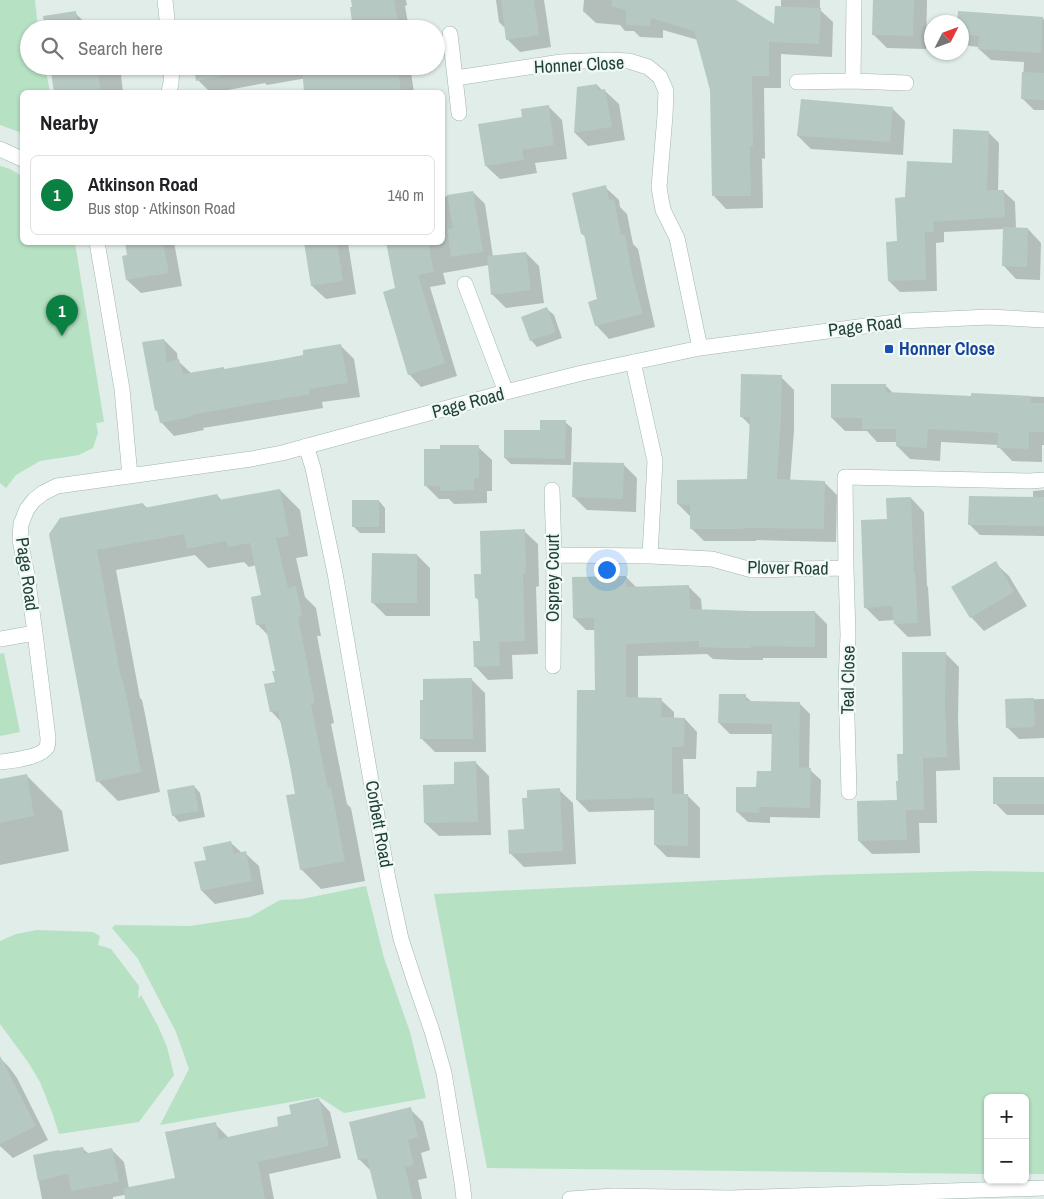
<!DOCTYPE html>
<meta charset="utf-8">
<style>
body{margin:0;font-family:"Archivo Narrow",sans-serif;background:#f6f6f6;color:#202124}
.controls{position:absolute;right:15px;bottom:15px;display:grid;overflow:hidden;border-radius:8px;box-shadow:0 1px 4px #0004}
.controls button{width:45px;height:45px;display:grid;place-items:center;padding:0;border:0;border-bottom:1px solid #e0e0e0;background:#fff;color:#202124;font:25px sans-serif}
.compass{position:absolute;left:924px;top:15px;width:45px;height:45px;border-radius:50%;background:#fff;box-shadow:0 1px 4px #0004;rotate:48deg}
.you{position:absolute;left:606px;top:569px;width:18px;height:18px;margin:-12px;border:4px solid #fff;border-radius:50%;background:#1a73e8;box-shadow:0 0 0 8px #1a73e833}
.badge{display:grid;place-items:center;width:32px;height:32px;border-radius:50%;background:#0b8043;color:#fff;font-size:16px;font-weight:700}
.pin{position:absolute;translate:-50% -41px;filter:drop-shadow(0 1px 2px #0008)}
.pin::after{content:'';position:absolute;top:26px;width:18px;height:15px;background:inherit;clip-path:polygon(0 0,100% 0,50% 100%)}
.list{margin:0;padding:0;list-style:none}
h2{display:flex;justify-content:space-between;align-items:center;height:65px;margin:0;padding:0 20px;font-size:21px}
h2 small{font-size:16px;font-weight:400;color:#757577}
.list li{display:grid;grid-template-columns:32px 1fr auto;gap:15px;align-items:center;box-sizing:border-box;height:80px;margin:0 10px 10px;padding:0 10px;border:1px solid #e0e0e0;border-radius:8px}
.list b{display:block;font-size:19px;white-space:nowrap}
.list p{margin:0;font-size:16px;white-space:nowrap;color:#757577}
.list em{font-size:16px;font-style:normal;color:#757577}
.icon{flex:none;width:28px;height:28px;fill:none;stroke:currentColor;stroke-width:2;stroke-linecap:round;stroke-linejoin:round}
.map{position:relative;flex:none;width:1044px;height:1199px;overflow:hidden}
.search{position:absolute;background:#fff;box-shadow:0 1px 4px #0004;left:20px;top:20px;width:425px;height:55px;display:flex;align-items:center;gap:12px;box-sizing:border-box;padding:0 18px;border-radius:28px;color:#757577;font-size:19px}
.panel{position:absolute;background:#fff;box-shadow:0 1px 4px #0004;left:20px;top:90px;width:425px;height:155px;border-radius:8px}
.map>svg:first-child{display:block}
.green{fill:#b6e1c3}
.shadow{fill:#0003}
.building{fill:#b5c8c1}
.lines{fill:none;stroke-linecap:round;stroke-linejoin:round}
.minor-casing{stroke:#a2b5b0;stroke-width:16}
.minor{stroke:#fff;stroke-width:15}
.transit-dot{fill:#1a4fb4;stroke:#f1f9f5;stroke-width:2}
.labels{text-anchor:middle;stroke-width:4.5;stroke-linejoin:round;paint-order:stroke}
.street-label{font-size:18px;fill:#1f3f38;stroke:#f1f9f5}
.transit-label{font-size:18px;font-weight:bold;fill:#164399;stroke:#f1f9f5;text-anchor:start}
</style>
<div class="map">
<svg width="1044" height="1199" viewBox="0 0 1044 1199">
<rect width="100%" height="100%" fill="#e0ede8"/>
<!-- green -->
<path class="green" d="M0 0H35L38 29H29V66H45L50 92H22V133L0 125Z
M0 166 10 169 22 176V242L75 243 104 422 96 423 98 433 93 448 79 455 40 461 16 475 6 488 0 483Z
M4 653 20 732 0 736V654Z
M976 871 1044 872V1174H1025V1098H988V1174L487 1168 434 894 824 875Z
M366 886 384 958 410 1032 426 1098 344 1113 319 1097 160 1125 189 1069 176 1032 138 959 112 928 115 925 190 926 250 917 280 900 302 899Z
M37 930 93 932 100 936 98 945 111 949 139 986 138 999 141 995 158 1026 167 1047 174 1075 139 1122 59 1134 53 1115 40 1082 28 1062 0 1024V941L16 934Z"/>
<!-- shadow -->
<path class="shadow" d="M352 0H406L407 5 405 6 409 29H355Z
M496 0H544L551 47 520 52 507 39 506 29 499 22Z
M584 0H734L775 26 781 7V0H820V10L833 22 832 57 781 54V88H764L765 159 762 158 763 208 726 209 714 196 711 90 698 40 663 30V38L640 37 634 31H625L620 25 596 23 583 11Z
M875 0H927L926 49 887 48 873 34Z
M75 13 92 29H46Z
M959 13 1043 18 1044 20V110H1034L1022 98 1024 62 991 60 979 49V47L969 46 962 38V22H959Z
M51 66H120L123 92H55Z
M195 66H311L313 77 267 85 265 83 217 92H210L198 80Z
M355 66H410L414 92H361Z
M597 85 603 91H605L619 104 625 140 588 146 575 133Z
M548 106 562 120 567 159 535 163 537 173 500 179 486 166 523 118Z
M892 108 905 121 903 155 811 149 798 136Z
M988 132 999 143 998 191H1003L1015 202 1016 229H1028L1041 243 1040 280 1016 279 1003 265 1004 229 944 232V242L936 243 937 291 900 292 889 281 899 242 907 199 953 164Z
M605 187 619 200 620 207 627 214 633 244 638 249 647 292 655 327 609 339 596 325 598 300 586 237 582 234Z
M473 192 485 204 493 257 526 253 539 266 544 303 506 308 492 294 489 265 443 273 446 284 430 287 457 376 421 387 409 374 397 289 387 242H442V197Z
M127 242H174L182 286 141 293 127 280 129 256Z
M305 242 348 243 356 294 326 299 312 286Z
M547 309 554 315 562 338 537 347 531 340Z
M164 340 177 353 178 361 192 374 223 368 225 370 305 356 341 346 354 359 360 397 322 402 323 408 203 428 204 430 174 436 161 422 159 414 156 410Z
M781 377 794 390V431L790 481 824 482 837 495 836 542 756 540V541H704L691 528V517L678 504 748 480 751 426 741 416Z
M885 385 894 394 972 397V394L1044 397V445H1042V462L1012 461 999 447V445L941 442 940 461 910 459 897 446V442H877L867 431H845L832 418Z
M565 422 572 428 571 465 511 464 505 458 541 431Z
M478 447 492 460V491H487V503L454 504 449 499H439L425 485Z
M623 464 637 478 636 512 587 510 574 497Z
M280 490 300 510 308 556 296 558 305 597 316 608 321 636H317L334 723 331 724 347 804 351 808 365 881 321 889 301 869 296 795 282 723 271 711 276 683 277 672 269 636 257 624 262 596 256 565 249 567 244 562 208 568 195 555 116 570 140 698 142 700 145 714 160 792 118 801 98 781 51 534 143 504 147 508 217 495 222 501Z
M1044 490V536L980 535 970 525 1033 498V491Z
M911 498 924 512 927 586 928 587 931 636 908 637 895 624V620L879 621 865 607 888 521Z
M379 501 385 508V533H360L353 526Z
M524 531 538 544 539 586 536 587 538 654 512 655 513 679 488 680 475 666 481 642 480 601 476 598 483 575Z
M417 555 430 568V616H386L372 602Z
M995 563 1009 576 1027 606 984 631 971 617 953 588Z
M626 577 637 588 689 587 701 599 702 611 815 612 827 624V658H763V660H736L713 659 707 654 638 656V699L661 700 674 712V719H685L697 732 696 759H683L684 795 688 796 700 808V858L667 857 655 845V810L589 812 577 800 596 691V630H586L574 618Z
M945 653 959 667 958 719 960 770 936 771 937 823H919L920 853 872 854 859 841 898 801 899 782 904 755Z
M472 680 485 693 486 752H435L422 739Z
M745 696 752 702 799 703 810 714 809 769 821 780 820 818 770 817V823L748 822 737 812 773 773V734H730L719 723Z
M1044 699V738L1019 739 1007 727 1006 700Z
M476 763 489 776 491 835 439 836 425 823Z
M26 775 62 811 69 851 0 865V780Z
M1044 778V815H1007L995 803Z
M194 786 200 793 205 817 179 822 173 815Z
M559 790 573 803 576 864 524 867 510 853 526 831Z
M231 843 242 853H245L259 866 264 894 215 904 202 891 208 861Z
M0 1058 9 1067 17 1078 48 1140 13 1158 0 1146Z
M318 1099 330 1112 341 1158 269 1174 274 1199H154L176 1179 215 1124 227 1136 228 1138 280 1127 292 1115Z
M410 1109 423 1122 430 1150 421 1153 427 1178 418 1180 422 1199H378L372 1172 359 1159Z
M82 1148 89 1154 112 1150 124 1162 130 1194 113 1197V1199H42L34 1156Z"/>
<!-- building -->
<path class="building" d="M351 0H394L398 21 393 22 394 29H353L350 7H352Z
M501 0H534L539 35 506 40Z
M612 0H736L774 24 775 6 821 8 819 44 769 42V76H752L753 146H750L751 196H712L710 90 694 31 651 18 650 26 626 25V10L611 6Z
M873 0H914L913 36 872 35Z
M76 11 78 27 84 26V29H45L43 16Z
M958 11 1043 17 1041 53 978 49 979 36 962 35V22H957Z
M292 22 294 29H253L269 26Z
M50 66H97L101 92H54Z
M194 66H287L252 72V70L196 81Z
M302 66H399L398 68 401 92H304Z
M1022 72 1044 73V100L1021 99Z
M597 84 598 90 605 89 612 127 574 133 577 87Z
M801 99 893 107 890 142 797 136Z
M549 105 554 145 522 150 524 160 485 166 478 124 522 117 521 109Z
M953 129 989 131 987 190H1004L1005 217 933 222 934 232H925L926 280 888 281 886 242 897 241 895 198 905 197 907 161 952 163Z
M606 185 609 200 614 199 621 235 625 234 633 278 643 314 595 326 588 302 597 299 584 234H581L572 193Z
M473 191 483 252 451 257 447 229 453 228 447 195Z
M1003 227 1028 228 1027 267 1002 266Z
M125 242H163L169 273 126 280 122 256 127 255Z
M304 242H337L343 281 311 286Z
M386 242H428L434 272 418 275 445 363 408 375 383 292 395 288Z
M526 252 531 290 491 295 487 256Z
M547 307 556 332 530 341 521 317Z
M164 339 167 362 179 359 183 374 224 367V369L283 359 303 355V350L341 344 348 383 309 389 310 394 191 415V417L160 423 157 410 155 411 142 342Z
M741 374 782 375 781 418 777 479 825 481 824 529 743 528V529H690V505L677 504V480L747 479 750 417H740Z
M831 384H886V392L971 396V393L1031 396V403H1044V432H1029V449L997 448 998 433 928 429 927 448 896 446V429H862V418H831Z
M540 420H566L565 459 504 458V430H540Z
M440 445H479V478H474V490L440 491V486H424V449H440Z
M573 462 624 463 623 499 572 497Z
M280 489 289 536 276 538 288 588 296 586 302 616 298 617 315 703 311 704 328 788 331 787 345 861 300 870 286 795 295 794 290 765 278 711 270 712 264 684 275 682 272 671H275L265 624 256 625 251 597 261 595 250 543 228 547 226 541 187 549 184 534 97 550 121 678H122L126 693 141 772 96 782 49 534 60 518 143 503 144 508 217 494 219 500Z
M969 496 1044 497V526L968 525Z
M911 497 914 573H915L918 623 894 624 892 606 864 608 861 520 887 519 886 498Z
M352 500H379V527H352Z
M525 529 526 573 523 574 525 641 499 642 500 666 474 667 473 641H480L478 598H475L474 574H481L480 531Z
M372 553 417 554V603H371Z
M996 561 1014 592 970 618 951 587Z
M626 576V587L689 585 690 609 752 611H815V647L751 646V648H722L699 647V641L626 644V697L662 698 661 717 685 718 684 747H672V794H688V846L654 845V798L576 800 577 690H595L594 618H573L572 577Z
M902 652H946L945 704 947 757 923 758 924 810H906L907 840 858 841 857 801 897 800 896 781H898L897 754H903Z
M472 678 473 739H420V700H423V679Z
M719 694H746V701L800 702 799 767 811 768 810 808 759 807 760 813 736 812V787H756L757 771H771L772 724 718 723Z
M1034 698 1035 727 1006 728 1005 699Z
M476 761 478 822 424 823 423 785 454 784V762Z
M27 774 34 816 0 823V779Z
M993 777H1044V804H993Z
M194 785 199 811 172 816 167 790Z
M560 788 563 851 509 854 508 830 524 829 522 798H527V790Z
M231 841 234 854 246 851 252 881 201 891 194 862 206 860 203 847Z
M0 1056 36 1126 0 1144Z
M319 1098 329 1146 258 1162 265 1199H125L124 1188 175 1178 165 1132 216 1122 219 1139 278 1126 277 1117 291 1114 289 1105Z
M411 1107 418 1137 408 1140 414 1165 405 1167 413 1199H377L367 1158 358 1160 349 1122Z
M83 1147 84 1154 112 1148 119 1182 71 1191 68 1174 38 1181 33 1155 59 1150V1151Z"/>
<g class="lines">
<!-- minor casing -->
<g class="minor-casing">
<path id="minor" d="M165 0 168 29
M450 34 459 113
M456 78 561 62 609 60 629 61 648 67 660 77 666 91 665 116 659 187 661 199 663 210 677 238 700 348
M853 81 854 0
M797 82 853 81 906 83
M169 92 171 83 172 66
M0 149 22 159
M97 242 122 389 130 476
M465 284 506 392
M633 362 655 461 650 556
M306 446 313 468 335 573 388 879 401 939 416 985 432 1031 444 1073 462 1182 464 1199
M552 490 554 555 553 666
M554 555 650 556 712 559 752 570 846 568 845 477 1030 481 1044 480
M846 568 848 635 846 682 849 792
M0 639 35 633 27 575 20 540 21 524 27 509 34 500 43 493 57 486 251 459 282 453 506 392 582 373 700 348 903 321 989 317 1044 320
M0 762C11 761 42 757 47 747 48 744 48 741 48 738L35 633
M730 1198 1044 1188
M570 1199 613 1196 730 1198V1199"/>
</g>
<!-- minor -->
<use href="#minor" class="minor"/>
</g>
<!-- markers -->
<rect class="transit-dot" x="884" y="344" width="10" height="10" rx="2.5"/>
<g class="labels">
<!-- street labels -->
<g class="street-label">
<text transform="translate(579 65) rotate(-3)" y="6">Honner Close</text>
<text transform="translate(865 326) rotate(-7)" y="6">Page Road</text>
<text transform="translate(468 403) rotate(-15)" y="6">Page Road</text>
<text transform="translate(788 568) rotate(1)" y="6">Plover Road</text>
<text transform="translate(27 574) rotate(82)" y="6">Page Road</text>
<text transform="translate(553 578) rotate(-90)" y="6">Osprey Court</text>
<text transform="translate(848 680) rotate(-89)" y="6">Teal Close</text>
<text transform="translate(379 824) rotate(80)" y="6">Corbett Road</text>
</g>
<!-- transit labels -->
<g class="transit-label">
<text x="899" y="355">Honner Close</text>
</g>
</g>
</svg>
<div class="controls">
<button>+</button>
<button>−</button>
</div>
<svg class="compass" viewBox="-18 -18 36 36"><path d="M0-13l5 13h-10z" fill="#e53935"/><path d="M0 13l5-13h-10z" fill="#757577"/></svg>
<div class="you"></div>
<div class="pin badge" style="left:62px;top:336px">1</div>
<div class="search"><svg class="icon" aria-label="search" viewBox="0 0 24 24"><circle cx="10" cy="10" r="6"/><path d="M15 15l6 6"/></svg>Search here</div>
<section class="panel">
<h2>Nearby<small></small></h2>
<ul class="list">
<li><span class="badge">1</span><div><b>Atkinson Road</b><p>Bus stop · Atkinson Road</p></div><em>140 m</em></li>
</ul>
</section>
</div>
